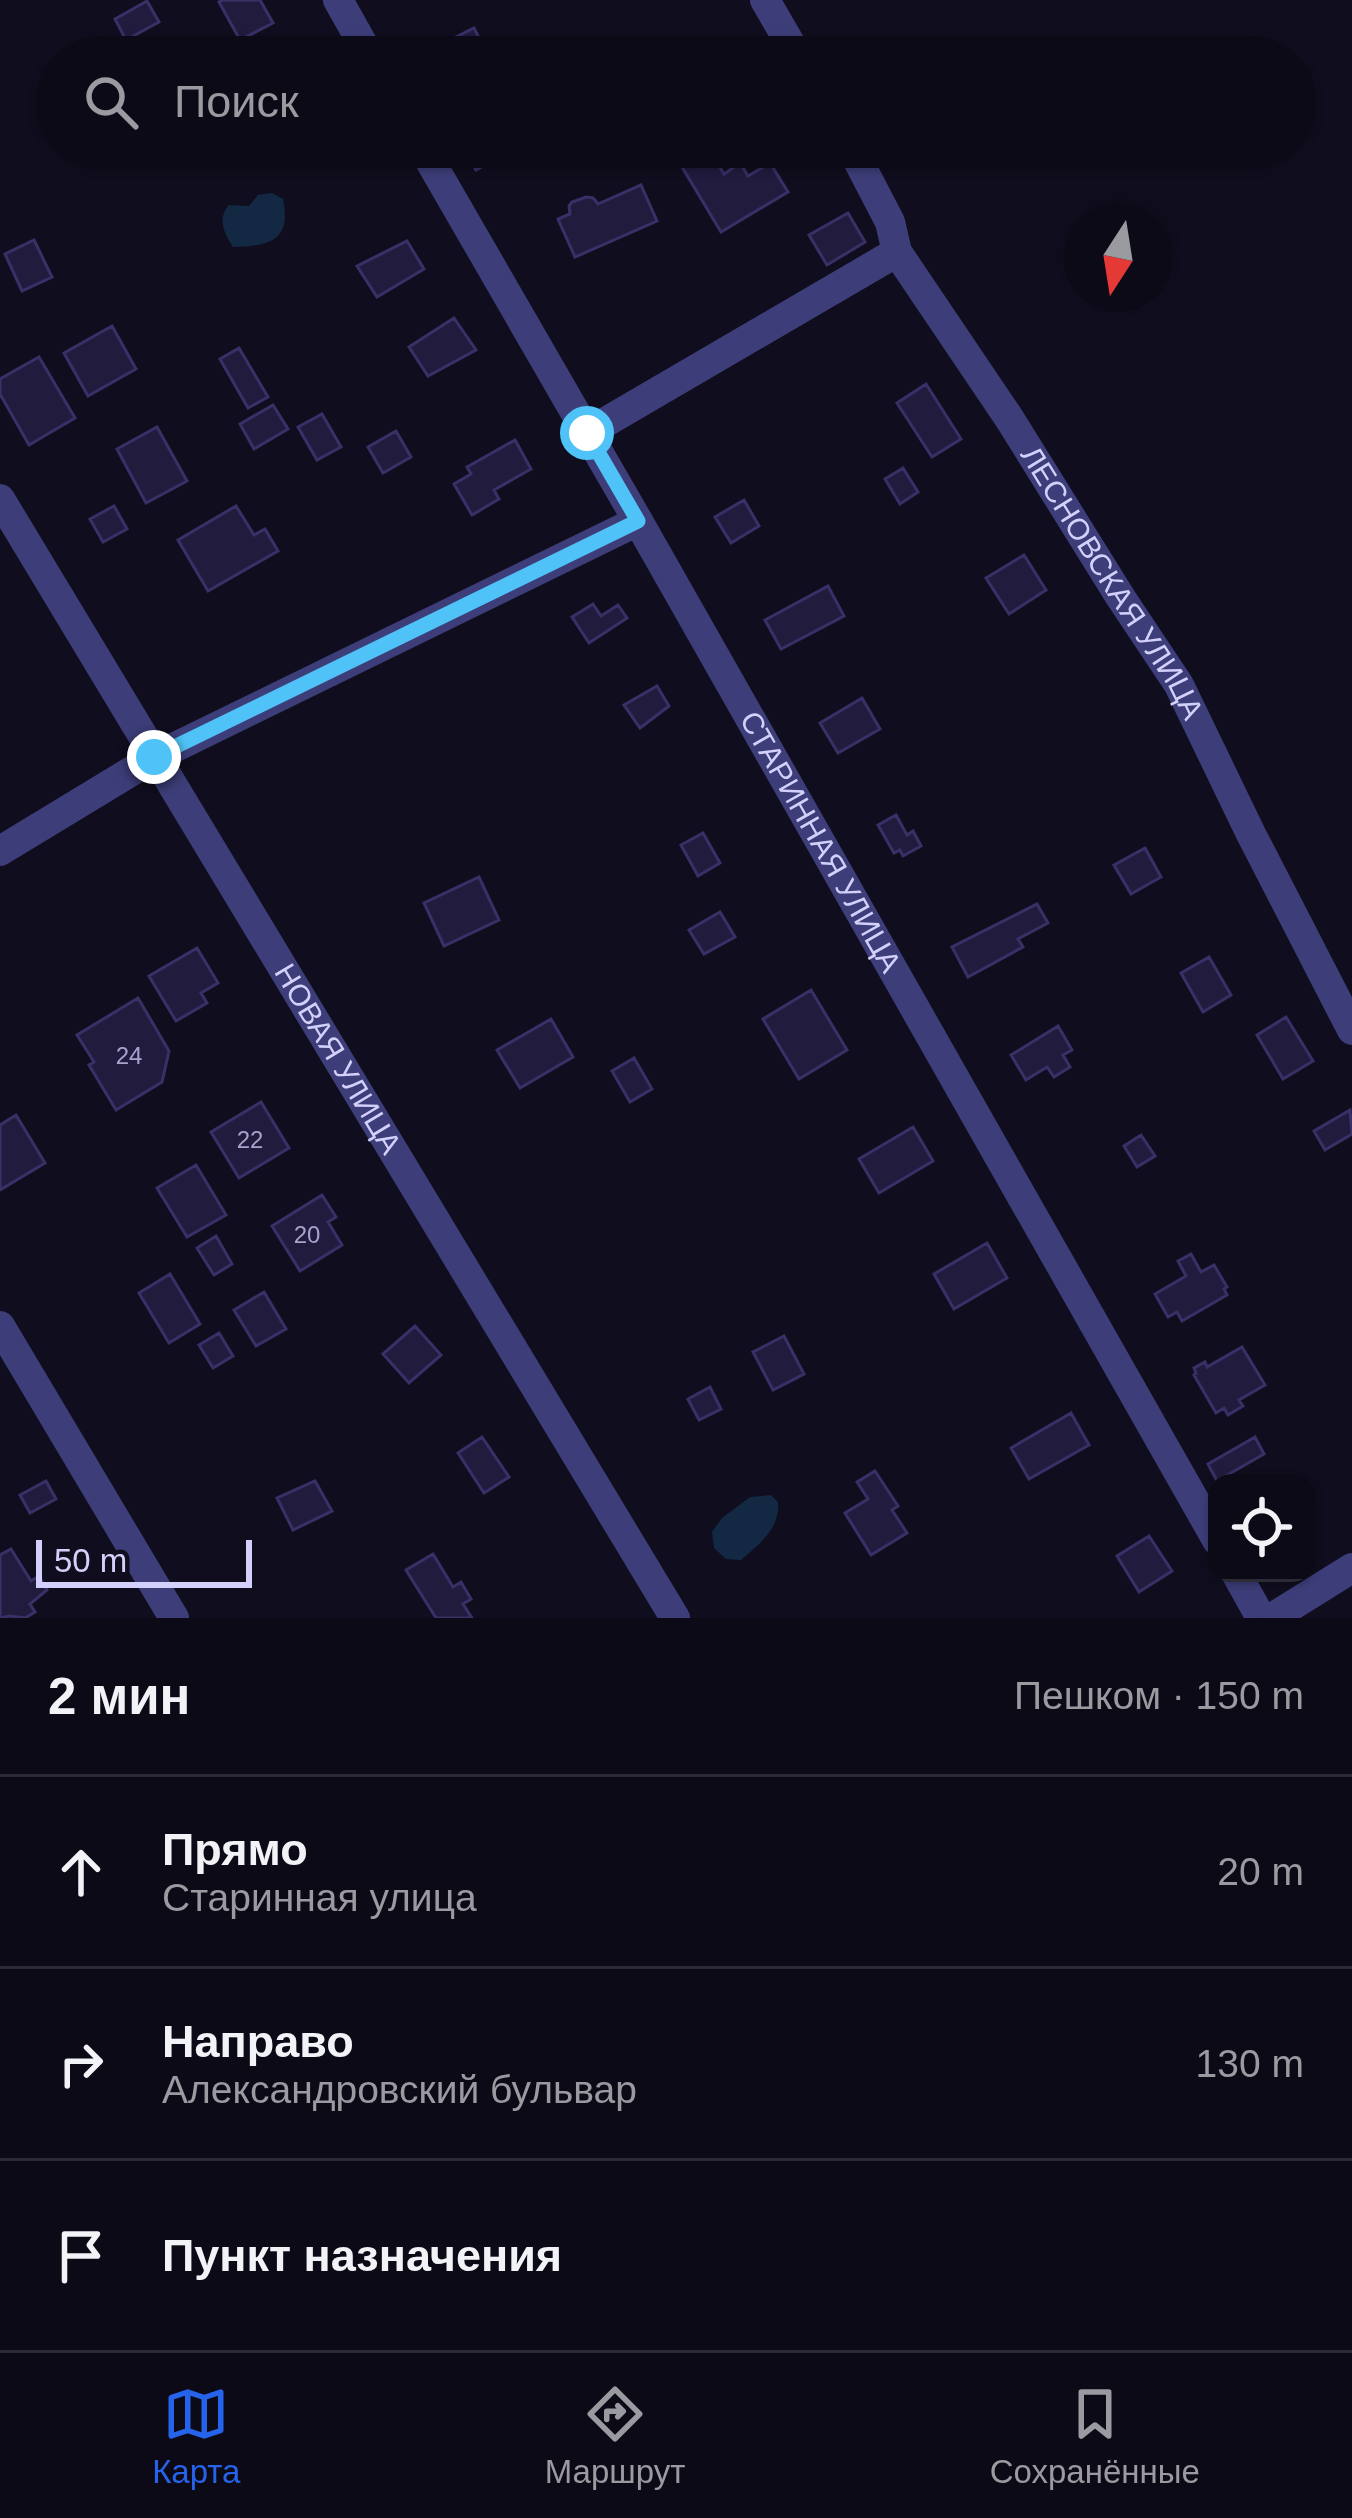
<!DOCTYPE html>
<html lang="ru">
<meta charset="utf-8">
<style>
body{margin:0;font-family:Arial,sans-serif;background:#1a1823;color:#f1f3f6}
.controls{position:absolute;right:36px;bottom:36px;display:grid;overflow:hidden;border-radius:24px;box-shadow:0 3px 9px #0004}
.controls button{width:108px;height:108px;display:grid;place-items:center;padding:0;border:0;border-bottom:3px solid #2c2b35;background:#0c0a16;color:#f1f3f6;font:60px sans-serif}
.compass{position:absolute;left:1064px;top:204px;width:108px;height:108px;border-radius:50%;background:#0c0a16;box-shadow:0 3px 9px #0004;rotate:192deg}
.scale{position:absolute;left:36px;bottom:30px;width:216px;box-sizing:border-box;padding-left:12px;border:6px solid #d3d0fb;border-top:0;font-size:33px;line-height:42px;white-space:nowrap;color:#d3d0fb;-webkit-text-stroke:9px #100e1e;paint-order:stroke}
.stop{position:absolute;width:36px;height:36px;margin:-27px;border:9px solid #4fc3f7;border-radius:50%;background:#fff}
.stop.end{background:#4fc3f7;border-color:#fff;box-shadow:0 3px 12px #0008}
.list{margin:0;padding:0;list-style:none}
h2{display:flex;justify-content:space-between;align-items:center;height:156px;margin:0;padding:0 48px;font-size:51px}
h2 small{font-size:39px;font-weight:400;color:#9a9aa1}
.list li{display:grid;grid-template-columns:78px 1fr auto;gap:36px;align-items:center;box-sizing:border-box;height:192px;padding:0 48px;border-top:3px solid #2c2b35}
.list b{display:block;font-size:45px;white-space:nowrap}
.list p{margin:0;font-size:39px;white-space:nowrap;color:#9a9aa1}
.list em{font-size:39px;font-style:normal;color:#9a9aa1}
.icon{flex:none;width:66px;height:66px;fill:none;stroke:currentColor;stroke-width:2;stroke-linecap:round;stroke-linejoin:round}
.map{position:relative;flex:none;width:1352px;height:1618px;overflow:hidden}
.search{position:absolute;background:#0c0a16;box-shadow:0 3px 9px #0004;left:36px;right:36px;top:36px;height:132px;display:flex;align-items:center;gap:30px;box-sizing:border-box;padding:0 42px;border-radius:66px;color:#9a9aa1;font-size:45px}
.sheet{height:732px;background:#0c0a16}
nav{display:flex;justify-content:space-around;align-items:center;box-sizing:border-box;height:168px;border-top:3px solid #2c2b35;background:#0c0a16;font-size:33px;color:#9a9aa1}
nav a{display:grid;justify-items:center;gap:6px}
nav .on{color:#2563eb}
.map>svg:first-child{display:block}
.water{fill:#122843}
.building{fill:#211c3e;stroke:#393067;stroke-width:3}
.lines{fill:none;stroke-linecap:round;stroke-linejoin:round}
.minor{stroke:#3d3e79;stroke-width:30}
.route{stroke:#4fc3f7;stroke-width:15}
.labels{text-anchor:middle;stroke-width:12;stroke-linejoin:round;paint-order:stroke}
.number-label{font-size:24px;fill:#a6a3cc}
.street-label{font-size:30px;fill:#d3d0fb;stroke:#100e1e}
</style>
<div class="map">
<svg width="1352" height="1618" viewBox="0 0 1352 1618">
<rect width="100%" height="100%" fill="#100e1e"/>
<!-- water -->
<path class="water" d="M272 193 283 199C292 241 269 246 233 247 224 234 217 218 229 205L249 206 258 195Z
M771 1495 778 1502C781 1527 759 1545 741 1560L726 1559 714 1548 712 1532 722 1518 750 1497Z"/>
<!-- building -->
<path class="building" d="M222 0H260L273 23 240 40 219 2Z
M147 1 159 22 126 40 115 19Z
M474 28 487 54 481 57H444L438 46Z
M463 147H488L495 160 476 170Z
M670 147H708L724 174 740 163 748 176 770 163 788 192 721 232Z
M641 185 657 221 575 257 558 219 570 214 569 206 572 202 586 197 593 198 598 204Z
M848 213 865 242 827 265 809 235Z
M34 240 52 277 22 291 5 254Z
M407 241 424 269 377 297 357 266Z
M454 318 476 350 428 376 409 347Z
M112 326 136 369 88 396 64 353Z
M239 348 268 397 248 408 220 359Z
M39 357 75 418 29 445 0 394V379Z
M926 384 961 439 932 457 897 403Z
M273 405 288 429 254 449 240 424Z
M322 414 341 447 317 460 298 427Z
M157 427 187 481 146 503 117 449Z
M396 431 411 457 383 473 368 447Z
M515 440 531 469 494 490 499 499 472 515 454 484 471 474 467 467Z
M903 468 918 492 900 504 885 479Z
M744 500 759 526 731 543 715 517Z
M114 506 127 529 103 542 90 519Z
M236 506 254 535 265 529 278 551 208 591 178 540Z
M1024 555 1046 590 1009 614 986 578Z
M828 586 844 616 781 649 765 620Z
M593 604 601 616 618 605 627 618 589 643 572 617Z
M657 686 669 706 640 728 624 705Z
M862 698 880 729 838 753 820 723Z
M896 815 907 835 913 831 921 846 903 856 900 850 894 853 878 825Z
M703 833 720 863 698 876 681 845Z
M1145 848 1161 877 1131 894 1114 865Z
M479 877 499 920 444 946 424 903Z
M1037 904 1048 923 1018 939 1023 947 968 977 952 947Z
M720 912 735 937 704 954 689 930Z
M197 948 218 983 201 993 207 1003 176 1021 149 976Z
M1209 957 1231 995 1203 1012 1181 973Z
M811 990 847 1050 799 1079 763 1019Z
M138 998 169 1051 162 1082 116 1110 89 1065 94 1062 77 1035Z
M1286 1017 1313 1061 1283 1079 1257 1035Z
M551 1019 573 1057 520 1088 497 1050Z
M1058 1026 1072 1050 1063 1055 1070 1067 1054 1077 1047 1067 1026 1080 1011 1055Z
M634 1058 652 1089 630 1102 612 1071Z
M261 1102 289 1148 239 1178 211 1132Z
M1350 1110 1352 1134 1325 1150 1314 1131Z
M16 1115 45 1163 0 1190V1125Z
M913 1127 933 1161 879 1193 859 1159Z
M1141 1135 1155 1156 1137 1167 1124 1146Z
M196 1165 226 1215 187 1237 157 1188Z
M322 1195 336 1217 328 1222 342 1245 300 1271 272 1226Z
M216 1236 232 1264 214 1275 197 1248Z
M987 1243 1007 1278 954 1309 934 1274Z
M1191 1254 1201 1272 1214 1265 1227 1287 1224 1289 1227 1295 1182 1321 1177 1312 1168 1317 1155 1294 1186 1276 1178 1261Z
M170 1274 200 1324 169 1343 139 1293Z
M264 1292 286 1329 256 1346 234 1310Z
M415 1326 441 1355 409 1383 383 1354Z
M219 1333 233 1356 213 1368 199 1345Z
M784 1336 804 1374 773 1390 753 1352Z
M1242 1347 1265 1385 1239 1400 1243 1406 1228 1415 1224 1408 1216 1413 1194 1375 1196 1373 1194 1368 1205 1362 1207 1367Z
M710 1387 721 1409 699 1420 688 1399Z
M1071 1413 1089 1445 1029 1479 1011 1448Z
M482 1437 509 1477 484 1493 458 1453Z
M1255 1437 1264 1454 1217 1481 1208 1464Z
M875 1471 898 1506 892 1510 907 1533 871 1555 845 1513 868 1499 857 1482Z
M46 1481 56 1499 30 1513 20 1495Z
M315 1481 332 1511 293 1530 277 1498Z
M1149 1536 1172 1571 1139 1592 1117 1556Z
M11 1549 31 1581 39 1576 47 1590 30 1604 35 1612 25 1618 10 1616 0 1618V1555Z
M433 1554 453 1587 461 1582 471 1599 463 1604 472 1618H436L406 1570Z"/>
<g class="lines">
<!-- minor -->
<g class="minor">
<path d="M338 0 370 57"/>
<path d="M765 0 798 57"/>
<path id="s1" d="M422 147 638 521 1217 1540"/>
<path id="s2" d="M851 147 890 222 897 252 1009 418 1121 598 1179 685 1251 834 1352 1030"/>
<path d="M587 433 897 252"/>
<path id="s3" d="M0 499 675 1618"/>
<path d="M0 851 155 757 638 521"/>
<path d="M0 1326 174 1618"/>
<path d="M1236 1573 1261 1618"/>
<path d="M1272 1618 1352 1568"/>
</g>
</g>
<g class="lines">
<!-- route -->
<path class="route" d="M154 757 638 521 587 433"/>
</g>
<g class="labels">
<!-- number labels -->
<g class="number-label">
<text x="129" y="1064">24</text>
<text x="250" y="1148">22</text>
<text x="307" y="1243">20</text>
</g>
<!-- street labels -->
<g class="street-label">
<text dy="10" stroke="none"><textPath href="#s2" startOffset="510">ЛЕСНОВСКАЯ УЛИЦА</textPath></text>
<text dy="10" stroke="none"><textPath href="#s1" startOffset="801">СТАРИННАЯ УЛИЦА</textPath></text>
<text dy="10" stroke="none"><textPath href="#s3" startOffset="654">НОВАЯ УЛИЦА</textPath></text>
</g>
</g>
</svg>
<div class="controls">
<button><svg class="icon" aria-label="locate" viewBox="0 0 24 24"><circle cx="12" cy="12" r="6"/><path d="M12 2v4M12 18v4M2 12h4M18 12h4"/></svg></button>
</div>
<svg class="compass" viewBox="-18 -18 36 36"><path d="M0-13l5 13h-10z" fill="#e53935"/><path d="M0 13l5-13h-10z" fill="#9a9aa1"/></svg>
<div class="scale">50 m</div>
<div class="stop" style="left:587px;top:433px"></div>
<div class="stop end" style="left:154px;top:757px"></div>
<div class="search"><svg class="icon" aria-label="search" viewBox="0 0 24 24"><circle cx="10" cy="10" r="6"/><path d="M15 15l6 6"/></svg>Поиск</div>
</div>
<section class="sheet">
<h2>2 мин<small>Пешком · 150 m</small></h2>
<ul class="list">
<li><svg class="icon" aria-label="ahead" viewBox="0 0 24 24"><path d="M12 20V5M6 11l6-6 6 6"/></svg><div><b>Прямо</b><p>Старинная улица</p></div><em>20 m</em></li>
<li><svg class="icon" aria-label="right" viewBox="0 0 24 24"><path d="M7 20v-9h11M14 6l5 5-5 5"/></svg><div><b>Направо</b><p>Александровский бульвар</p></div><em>130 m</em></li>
<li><svg class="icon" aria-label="arrive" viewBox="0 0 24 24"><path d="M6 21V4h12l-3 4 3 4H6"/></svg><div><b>Пункт назначения</b></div></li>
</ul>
</section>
<nav>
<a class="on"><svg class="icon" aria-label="map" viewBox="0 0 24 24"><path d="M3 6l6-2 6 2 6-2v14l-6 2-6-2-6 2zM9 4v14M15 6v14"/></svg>Карта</a>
<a><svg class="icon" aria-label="directions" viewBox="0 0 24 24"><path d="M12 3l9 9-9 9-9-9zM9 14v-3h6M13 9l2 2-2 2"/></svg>Маршрут</a>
<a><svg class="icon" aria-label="saved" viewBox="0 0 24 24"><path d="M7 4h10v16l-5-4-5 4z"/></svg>Сохранённые</a>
</nav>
